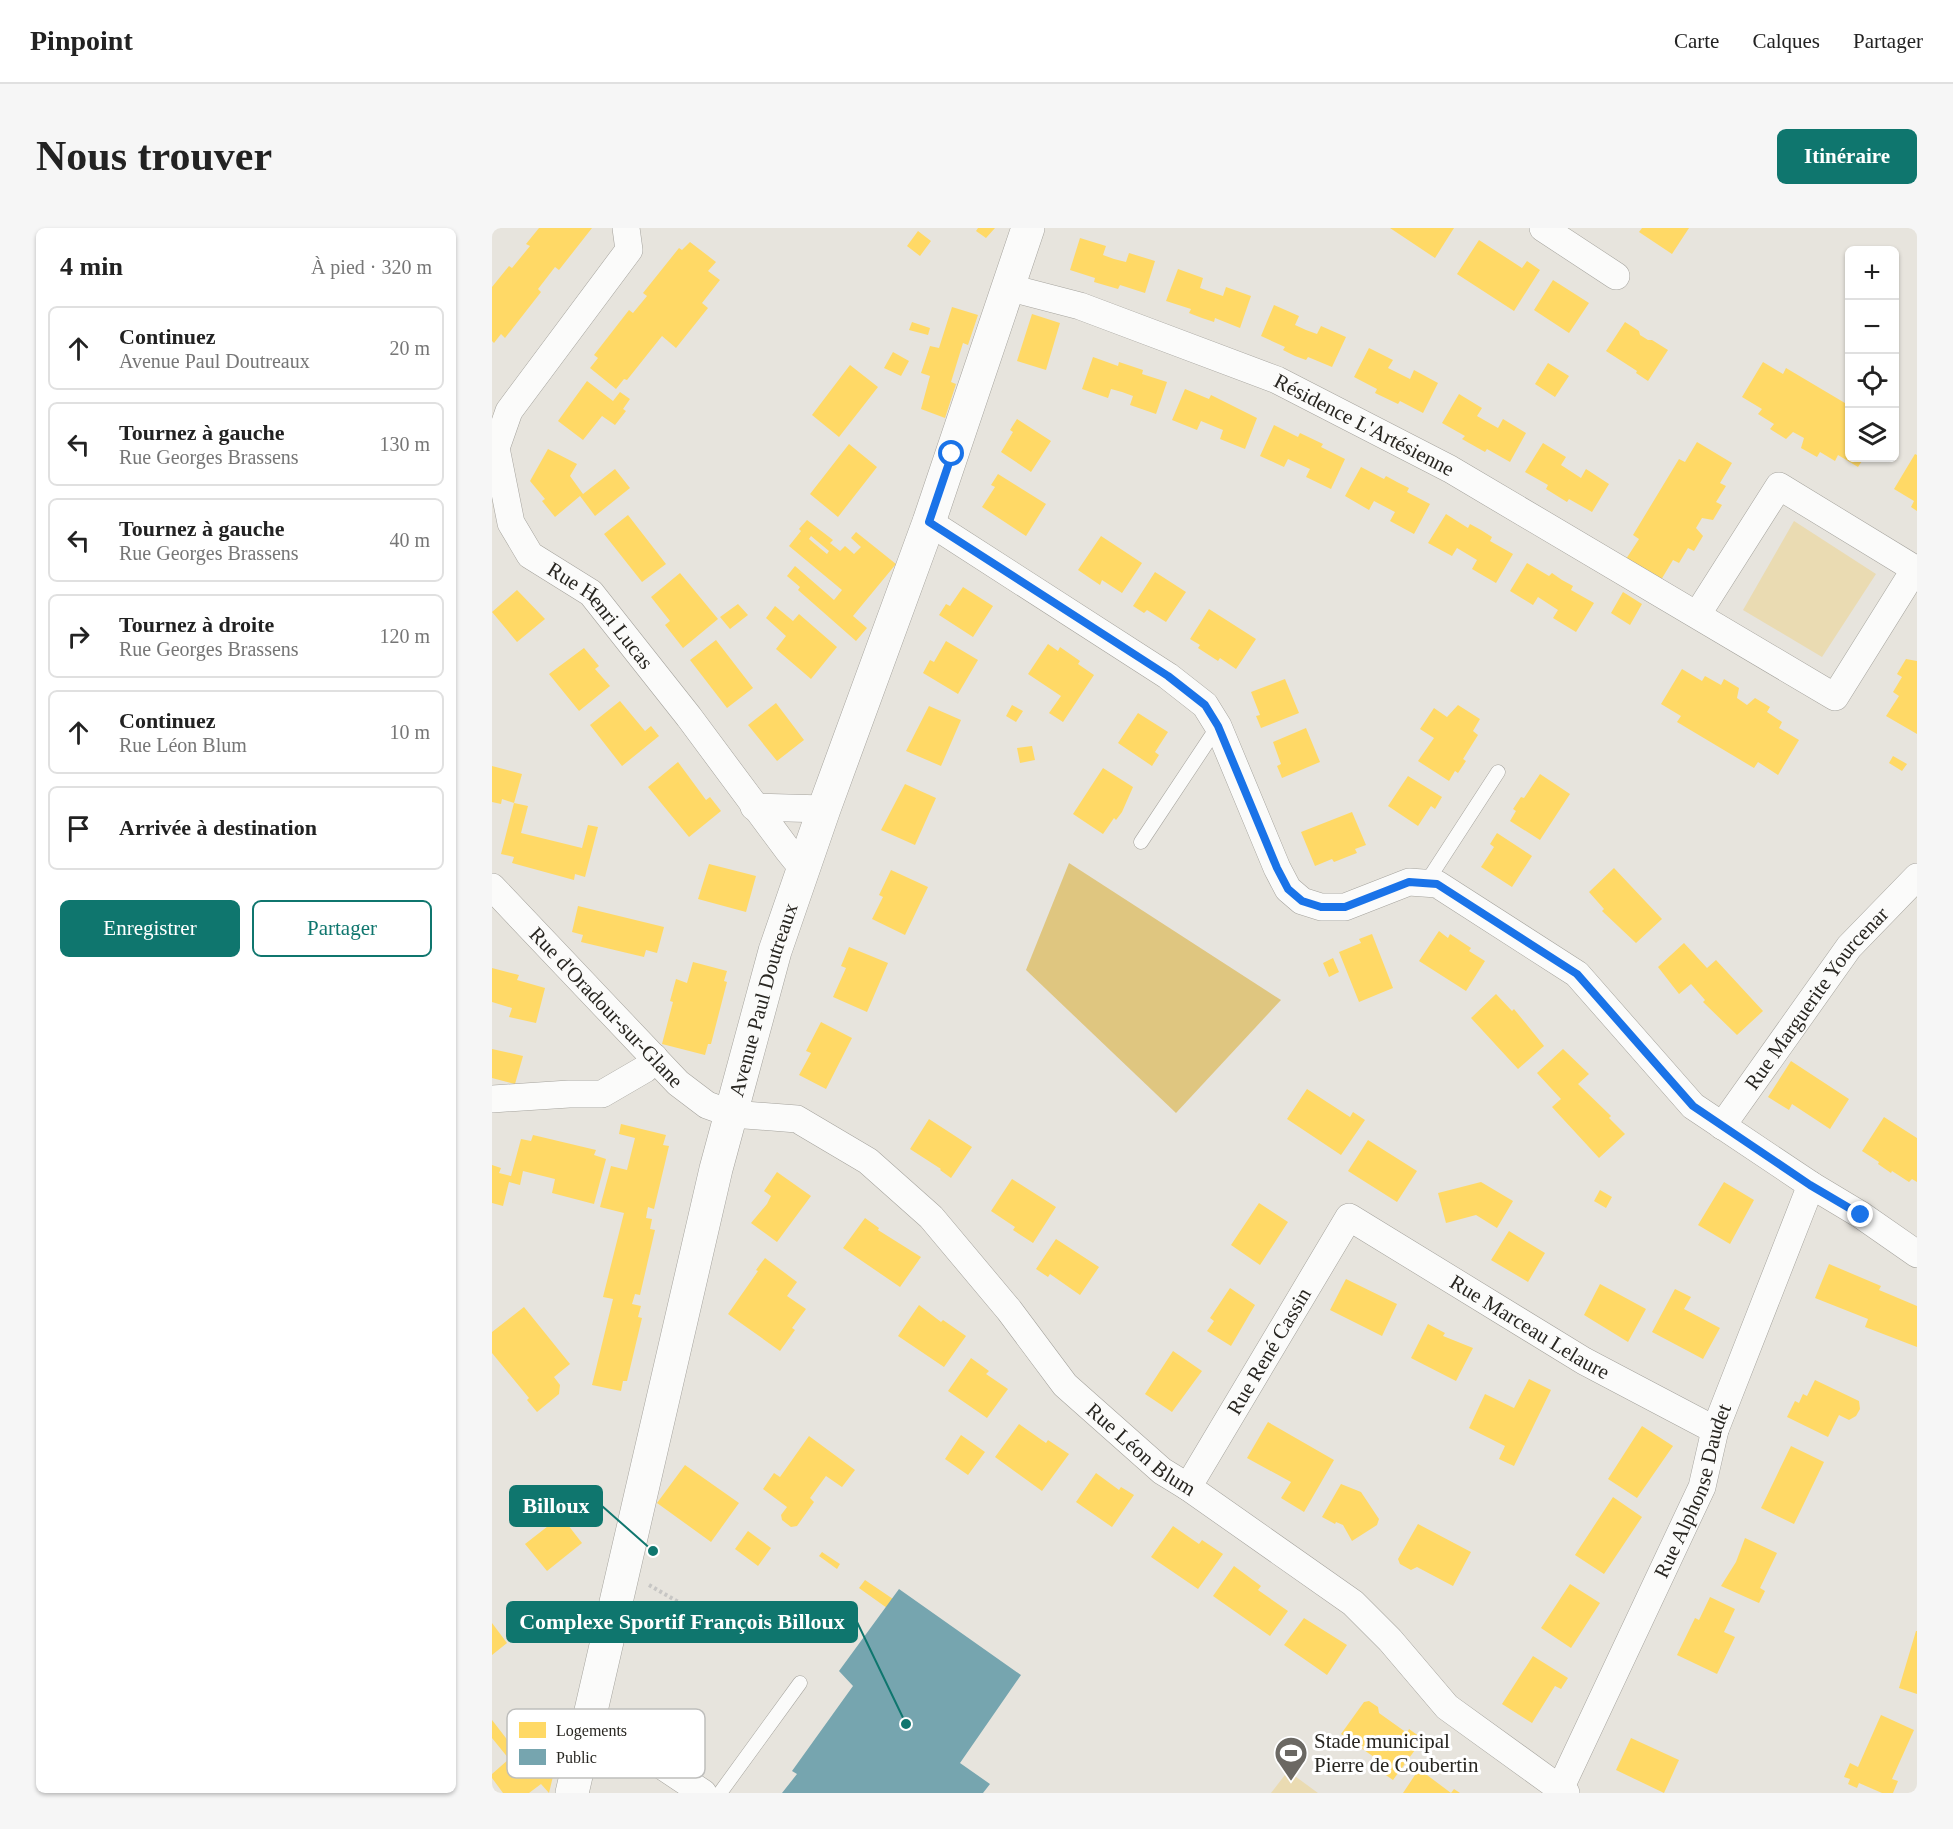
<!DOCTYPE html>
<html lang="fr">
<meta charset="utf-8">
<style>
body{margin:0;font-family:"Times New Roman",serif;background:#f6f6f6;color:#222}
.controls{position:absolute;right:18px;top:18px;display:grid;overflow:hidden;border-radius:9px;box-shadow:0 2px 4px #0004}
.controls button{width:54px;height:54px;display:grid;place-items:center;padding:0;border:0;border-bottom:2px solid #e0e0e0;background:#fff;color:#222;font:30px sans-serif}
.stop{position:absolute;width:18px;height:18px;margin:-14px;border:4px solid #1a73e8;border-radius:50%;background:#fff}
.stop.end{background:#1a73e8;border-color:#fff;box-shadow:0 2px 6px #0008}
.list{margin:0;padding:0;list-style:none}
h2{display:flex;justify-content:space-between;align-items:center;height:78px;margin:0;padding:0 24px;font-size:26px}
h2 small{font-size:20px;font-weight:400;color:#767676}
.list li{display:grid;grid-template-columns:39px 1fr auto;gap:18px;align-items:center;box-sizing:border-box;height:84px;margin:0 12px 12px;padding:0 12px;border:2px solid #e0e0e0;border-radius:9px}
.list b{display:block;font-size:22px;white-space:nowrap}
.list p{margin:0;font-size:20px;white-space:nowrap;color:#767676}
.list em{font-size:20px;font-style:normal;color:#767676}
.actions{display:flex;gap:12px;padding:18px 24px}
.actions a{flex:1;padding:14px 0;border:2px solid #0f766e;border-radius:9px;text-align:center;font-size:21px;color:#0f766e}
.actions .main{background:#0f766e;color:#fff}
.icon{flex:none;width:33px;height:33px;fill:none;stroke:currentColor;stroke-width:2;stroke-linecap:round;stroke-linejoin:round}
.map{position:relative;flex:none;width:1425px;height:1565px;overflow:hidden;border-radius:9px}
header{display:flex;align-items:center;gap:36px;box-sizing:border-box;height:84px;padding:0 30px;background:#fff;border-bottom:2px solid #e0e0e0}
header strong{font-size:28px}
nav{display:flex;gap:33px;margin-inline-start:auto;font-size:21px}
.intro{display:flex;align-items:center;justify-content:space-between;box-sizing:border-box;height:144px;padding:0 36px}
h1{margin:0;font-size:42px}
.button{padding:15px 27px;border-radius:9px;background:#0f766e;color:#fff;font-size:21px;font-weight:700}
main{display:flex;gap:36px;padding:0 36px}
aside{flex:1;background:#fff;border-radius:9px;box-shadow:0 2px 4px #0004}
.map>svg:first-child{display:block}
.green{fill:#eadbb2}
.water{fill:#dfc680}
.homes{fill:#ffd966;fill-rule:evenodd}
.public{fill:#76a5af}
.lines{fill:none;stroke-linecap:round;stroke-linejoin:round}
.lane-casing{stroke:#a5a39d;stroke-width:15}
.street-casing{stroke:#a5a39d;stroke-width:28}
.secondary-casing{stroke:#a5a39d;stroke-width:34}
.path{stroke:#c7c6c4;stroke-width:4;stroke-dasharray:3 3;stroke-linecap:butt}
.lane{stroke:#fbfbfa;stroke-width:14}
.street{stroke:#fbfbfa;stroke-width:27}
.secondary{stroke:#fbfbfa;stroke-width:33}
.route{stroke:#1a73e8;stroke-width:8}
.labels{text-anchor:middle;stroke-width:6;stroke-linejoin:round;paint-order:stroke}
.street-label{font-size:21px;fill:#282621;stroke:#fff}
.poi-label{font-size:21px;fill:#282621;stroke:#fff;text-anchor:start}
.key{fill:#fff;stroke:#bebebc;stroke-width:1.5}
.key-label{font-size:16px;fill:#282621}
.leader{fill:none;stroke:#0f766e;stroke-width:2}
.callout-dot{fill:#0f766e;stroke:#fff;stroke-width:2}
.callout{fill:#0f766e;stroke:#0f766e;stroke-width:2}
.callout-label{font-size:22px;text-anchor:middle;font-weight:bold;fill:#fff}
</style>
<header>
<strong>Pinpoint</strong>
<nav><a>Carte</a><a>Calques</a><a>Partager</a></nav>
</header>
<div class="intro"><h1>Nous trouver</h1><a class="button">Itinéraire</a></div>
<main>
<aside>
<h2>4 min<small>À pied · 320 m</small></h2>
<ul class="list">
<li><svg class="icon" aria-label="ahead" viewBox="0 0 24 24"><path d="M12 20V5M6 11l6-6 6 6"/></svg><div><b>Continuez</b><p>Avenue Paul Doutreaux</p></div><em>20 m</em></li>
<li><svg class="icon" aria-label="left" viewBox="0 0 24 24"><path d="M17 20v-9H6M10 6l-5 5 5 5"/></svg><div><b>Tournez à gauche</b><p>Rue Georges Brassens</p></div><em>130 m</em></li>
<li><svg class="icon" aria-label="left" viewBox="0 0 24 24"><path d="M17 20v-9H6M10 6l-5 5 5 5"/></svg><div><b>Tournez à gauche</b><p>Rue Georges Brassens</p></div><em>40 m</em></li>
<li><svg class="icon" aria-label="right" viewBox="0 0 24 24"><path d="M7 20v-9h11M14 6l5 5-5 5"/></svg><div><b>Tournez à droite</b><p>Rue Georges Brassens</p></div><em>120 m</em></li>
<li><svg class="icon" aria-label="ahead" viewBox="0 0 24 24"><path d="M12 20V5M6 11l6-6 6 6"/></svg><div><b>Continuez</b><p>Rue Léon Blum</p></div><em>10 m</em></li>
<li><svg class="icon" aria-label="arrive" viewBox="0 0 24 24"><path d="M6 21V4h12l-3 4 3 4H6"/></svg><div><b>Arrivée à destination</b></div></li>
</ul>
<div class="actions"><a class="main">Enregistrer</a><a>Partager</a></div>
</aside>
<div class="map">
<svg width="1425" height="1565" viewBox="0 0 1425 1565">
<rect width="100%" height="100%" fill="#e7e4dd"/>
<!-- green -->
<path class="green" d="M1302 293 1384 346 1330 429 1251 382Z
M796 1543 826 1565H779Z"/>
<!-- water -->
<path class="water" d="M577 635 789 772 684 885 534 742Z"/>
<!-- homes -->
<path class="homes" d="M47 0H100L67 42 63 39 46 61 49 64 13 110 9 106 2 115 0 113V59L17 38 20 40 38 18 34 16Z
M486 0H503L494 10 484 3Z
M898 0H962L943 30Z
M1150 0H1197L1180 26 1147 4Z
M426 3 439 13 428 28 415 18Z
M588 10 614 18 611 27 622 31 634 34 637 25 663 33 653 65 628 57 626 61 602 54 603 50 578 42Z
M987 12 1030 40 1035 33 1048 42 1022 83 965 46Z
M198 14 224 34 216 43 228 52 210 75 216 80 184 120 170 108 135 152 132 151 124 161 98 140 106 130 102 127 137 82 141 85 155 68 151 65 187 20 190 22Z
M686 41 711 50 708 60 719 64 731 68 734 59 759 68 748 100 723 90 722 94 710 90 697 85 699 81 674 73Z
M1061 52 1097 75 1077 105 1042 82Z
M782 77 807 88 803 97 814 102 825 106 829 98 854 109 840 139 816 129 814 132 803 128 791 122 793 119 769 108Z
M460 79 486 87 476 117 471 115 459 154 464 156 453 190 429 181 438 148 429 145 438 118 447 120Z
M540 86 568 95 554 142 525 133Z
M420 94 438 100 436 107 417 102Z
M1133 94 1147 103 1148 107 1156 112H1160L1176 122 1156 153 1144 145 1145 143 1114 123Z
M877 120 901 132 896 140 918 151 922 142 946 155 931 185 908 173 906 176 883 165 885 161 862 149Z
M401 124 417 133 409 148 392 140Z
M601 129 626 138 627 134 651 142 650 146 675 154 664 186 638 177 641 168 630 164 619 161 616 170 590 161Z
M1271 134 1291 146 1294 140 1358 178V230H1372L1366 239 1346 227 1343 233 1328 224 1325 229 1309 220 1312 210 1301 204 1294 211 1278 201 1282 196 1266 186 1270 181 1250 169Z
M1056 135 1077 148 1063 169 1043 156Z
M358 137 386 159 347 209 320 187Z
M95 153 121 173 128 164 138 171 131 181 134 183 123 197 110 188 91 212 66 193Z
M693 161 717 171 719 167 765 190 753 221 728 211 731 202 709 193 705 202 680 192Z
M967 166 990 180 985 188 1006 200 1011 191 1034 205 1018 234 995 221 993 224 970 211 973 208 950 195Z
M525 191 559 213 539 244 509 224 521 204 518 202Z
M782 197 806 209 808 205 831 216 829 219 853 231 839 261 814 249 818 241 796 231 792 239 768 228Z
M1205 214 1240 235 1228 255 1234 258 1224 274 1230 277 1221 292 1210 290 1204 300 1211 308 1202 323 1196 320 1187 335 1181 332 1169 352 1134 331 1147 311 1141 307 1187 231 1193 234Z
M1051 215 1074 229 1069 237 1089 250 1094 241 1117 256 1100 284 1077 271 1075 274 1054 261 1056 257 1033 244Z
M357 216 385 239 346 289 318 266Z
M56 221 85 236 78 248 91 266 123 241 138 260 103 288 88 268 63 289 50 273 53 271 38 253Z
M1423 226 1425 227V283L1419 279 1422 273 1402 261Z
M869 239 892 251 894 248 905 254 917 260 915 264 938 276 922 306 898 293 903 284 882 273 877 282 853 268Z
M506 246 554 276 534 308 490 279 503 259 499 257Z
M954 286 976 300 978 296 989 302 1000 309 998 313 1021 326 1004 355 980 341 985 332 965 320 960 328 936 315Z
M136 287 174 336 150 354 112 306Z
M315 292 341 312 338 315 348 323 353 318 362 326 369 319 359 310 364 304 404 336 361 388 375 400 364 413 306 362 308 359 295 348 303 338 342 372 350 362 297 318 309 303 307 301ZM319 308 337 323 335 326 317 311Z
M609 308 650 335 630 365 610 352 608 357 586 342Z
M1035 335 1057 348 1060 345 1070 352 1081 358 1079 362 1102 375 1084 404 1061 390 1066 382 1046 369 1041 377 1018 363Z
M663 344 694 364 674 394 655 382 652 385 641 378Z
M188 345 226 391 191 420 173 397 178 393 159 369Z
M471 359 501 378 481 409 447 387 454 376 458 378Z
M25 362 53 391 25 414 0 384Z
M1131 364 1150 376 1138 397 1119 385Z
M246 376 256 387 238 401 228 389Z
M283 378 301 393 307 386 345 419 319 451 284 421 294 408 274 390Z
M717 381 764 411 744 441 728 430 726 433 706 420 708 417 698 411Z
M224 412 261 460 235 480 198 432Z
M454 413 486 432 466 466 431 445 438 432 442 434Z
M556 416 566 423 568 419 588 433 586 436 602 447 571 494 557 485 569 468 536 446Z
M92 420 107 438 103 441 118 458 87 483 57 446Z
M1414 431 1425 433V506L1394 488 1407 468 1401 464 1410 449 1405 446Z
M1190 441 1210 453 1213 448 1229 457 1232 451 1247 460 1245 470 1255 477 1263 470 1278 479 1275 484 1290 494 1287 500 1307 512 1286 547 1266 534 1262 540 1185 494 1189 488 1169 476Z
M793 451 807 485 769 500 764 488 768 487 759 464Z
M128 473 153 503 159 498 167 508 130 538 98 497Z
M284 475 312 512 285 533 256 497Z
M520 477 531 483 524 494 514 488Z
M966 477 988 491 981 503 986 507 971 531 974 533 966 545 963 543 957 553 926 533 942 510 928 501 942 480 955 489Z
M437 478 469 492 449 538 414 523Z
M646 485 676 504 663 524 667 527 660 538 626 515Z
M814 500 828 534 790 550 785 538 789 536 781 514Z
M540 518 543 532 528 535 525 520Z
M1401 528 1415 536 1410 543 1397 535Z
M186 534 214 572 218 569 229 583 197 609 156 559Z
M0 538 30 546 22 575 10 571 9 576 0 574Z
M611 540 641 559 630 584 624 592 622 590 611 606 581 586Z
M1048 546 1078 566 1048 612 1018 593 1024 583 1021 581 1029 569 1032 570Z
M916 548 950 569 943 581 939 578 926 598 896 578Z
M413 556 444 570 423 617 389 602Z
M22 575 36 578 29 605 90 620 96 597 106 599 93 649 83 646 82 652 20 635 22 629 9 626Z
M860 584 874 617 863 621 865 625 842 634 840 631 823 638 809 604Z
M1005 605 1040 628 1020 659 989 639 1002 619 998 616Z
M217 636 264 648 254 684 206 671Z
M1122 640 1170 691 1144 715 1110 683 1112 681 1097 664Z
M399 642 436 659 413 707 380 691 391 669 387 667Z
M86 678 172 699 165 725 154 722 152 729 89 714 91 707 80 704Z
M947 703 956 710 958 706 979 720 977 723 993 733 974 763 927 733Z
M880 706 901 760 867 774 847 724 869 715 867 711Z
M1192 715 1215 740 1224 732 1271 783 1245 807 1211 774 1213 772 1199 756 1187 766 1166 739Z
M357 719 396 735 375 784 341 769 354 740 349 738Z
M841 730 847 744 837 749 831 735Z
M201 734 235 743 232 753 235 754 219 816H216L213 827 170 816 181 774 178 773 184 751 195 755Z
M0 740 27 747 25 752 53 760 44 795 17 789 20 780 0 774Z
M1004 766 1020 783 1022 781 1052 818 1026 841 979 790Z
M329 794 360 810 334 861 307 847 319 825 314 823Z
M0 821 31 828 23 856 0 850Z
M1071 821 1097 846 1086 856 1119 888 1117 890 1133 906 1107 930 1060 879 1069 871 1045 845Z
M1299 833 1357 871 1338 901 1300 876 1297 882 1276 869Z
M815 861 858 889 861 884 873 892 849 927 795 891Z
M1392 889 1425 910V954L1420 951 1417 954 1400 943 1399 945 1386 936 1387 934 1370 923Z
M437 891 480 919 459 950 448 942 449 941 418 921Z
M129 896 174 907 171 917 177 918 162 981 156 979 154 990 160 991 158 1001 163 1002 148 1067 143 1066 140 1076 149 1078 146 1089 150 1090 135 1153H131L129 1163 100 1157 121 1071 111 1069 132 985 108 979 119 938 135 942 143 910 127 906Z
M41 907 104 922 102 927 114 931 102 976 60 965 63 951 31 943 28 957 17 954 11 978 0 975V937L9 940 7 945 19 948 29 911 39 913Z
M876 912 925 943 905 974 856 943Z
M285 944 319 968 285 1014 259 995 275 976 279 968 272 963Z
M520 951 564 979 541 1015 521 1002 523 999 499 983Z
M989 954 1021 973 1005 1000 984 987 954 995 946 965Z
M1232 954 1262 972 1238 1016 1206 997Z
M1108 962 1120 969 1114 980 1102 973Z
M767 975 796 994 768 1037 739 1017Z
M373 990 387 1000 386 1002 429 1029 408 1059 351 1020Z
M1017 1003 1053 1025 1036 1054 999 1032Z
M564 1011 607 1039 588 1067 558 1046 556 1049 544 1041Z
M273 1030 305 1054 295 1068 314 1081 300 1100 303 1102 288 1123 236 1086 266 1043 264 1042Z
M1337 1036 1389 1058 1387 1062 1425 1078V1119L1373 1099 1376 1091 1323 1070Z
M854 1051 905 1076 890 1108 838 1082Z
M1108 1056 1154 1081 1136 1114 1092 1087Z
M738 1060 763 1077 739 1118 715 1103 722 1093 718 1090Z
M1183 1061 1199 1069 1192 1081 1228 1100 1211 1131 1160 1104Z
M427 1077 449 1094 451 1092 474 1108 452 1139 406 1108Z
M32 1079 78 1136 62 1149 68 1157 67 1166 45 1184 35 1172 37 1170 0 1125V1104Z
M936 1096 953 1105 951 1108 981 1120 964 1153 919 1130Z
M681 1123 710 1143 680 1184 653 1166Z
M479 1130 497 1143 494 1146 516 1161 495 1190 456 1163Z
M1037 1151 1059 1162 1022 1238 1007 1231 1013 1218 977 1200 993 1166 1022 1180Z
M1323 1152 1367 1173 1368 1181 1364 1188 1357 1192 1347 1187 1336 1209 1295 1189 1303 1173 1307 1175 1311 1166 1315 1168Z
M776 1194 842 1232 812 1284 789 1270 799 1254 755 1230Z
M527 1196 554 1215 556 1212 577 1226 550 1263 503 1229Z
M1150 1198 1181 1218 1145 1270 1116 1251Z
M469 1207 493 1224 476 1247 453 1231Z
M317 1208 363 1242 350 1259 334 1248 318 1270 322 1274 305 1298 299 1299 290 1292 289 1287 295 1279 271 1261 282 1245 288 1249Z
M1299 1218 1332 1234 1302 1296 1269 1280Z
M193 1237 247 1275 219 1314 165 1275Z
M604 1245 627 1262 629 1259 642 1267 620 1299 584 1274Z
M849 1256 869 1264 887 1291 885 1297 860 1313 851 1297 844 1294 843 1296 830 1289Z
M1121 1269 1150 1289 1112 1346 1083 1327Z
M69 1288 90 1315 55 1343 33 1316Z
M926 1296 979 1324 961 1358 925 1339 919 1342 908 1336 906 1331Z
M681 1298 707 1316 710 1312 731 1326 706 1361 659 1329Z
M256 1303 279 1320 266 1338 243 1321Z
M1253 1310 1285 1325 1268 1360 1273 1363 1267 1375 1229 1358 1244 1334Z
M330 1324 348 1336 345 1341 327 1328Z
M742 1338 769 1358 766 1362 796 1383 778 1408 721 1368Z
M373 1352 401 1371 395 1380 367 1360Z
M1078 1356 1108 1375 1079 1420 1049 1400Z
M1218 1369 1243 1381 1232 1404 1243 1409 1225 1446 1185 1427 1203 1390 1207 1392Z
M812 1390 855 1417 835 1447 792 1417Z
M0 1395 15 1415 0 1427Z
M1424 1403H1425V1466L1407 1460Z
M1041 1428 1076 1450 1069 1461 1063 1458 1040 1495 1010 1476Z
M877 1473 886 1479 887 1485 915 1505 917 1501 931 1511 901 1552 888 1543 892 1536 849 1506 872 1474Z
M1389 1487 1422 1502 1400 1551 1406 1553 1401 1565H1390L1367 1555 1365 1560 1356 1556 1358 1551 1352 1549 1358 1535 1366 1539Z
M0 1492 28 1528 43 1516 63 1540 57 1565 49 1556 37 1565H11L0 1550V1546L17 1531 0 1510Z
M1139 1510 1187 1532 1172 1565 1124 1542Z
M927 1541 959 1565 962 1561 968 1565H911Z"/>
<!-- public -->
<path class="public" d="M407 1361 529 1447 468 1535 498 1556 491 1565H290L305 1546 300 1543 361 1458 347 1443Z"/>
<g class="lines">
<!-- lane casing -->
<g class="lane-casing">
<path id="lane" d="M649 614 726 498
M934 655 1006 544
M228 1565 308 1455"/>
</g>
<!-- street casing -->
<g class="street-casing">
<g id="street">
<path id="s1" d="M134 0 137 22 17 183 4 220 19 295 38 327 99 365 197 489 295 621 303 631 313 638"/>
<path d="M1051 0 1124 48"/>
<path id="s2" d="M515 59 588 78 785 152 958 241 1343 469 1423 341 1287 258 1205 387"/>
<path d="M437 294 676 448 713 477 726 498 785 640 796 661 810 673 829 679H853L917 654 945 656 1085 746 1201 878 1319 957 1369 987 1425 1026"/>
<path d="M262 579 332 581"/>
<path id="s3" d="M0 659 186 855 215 877 240 886 305 891 376 933 439 989 517 1082 573 1157 670 1243 696 1259 861 1375 898 1412 955 1479 1074 1565"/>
<path d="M0 871 77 866H110L153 841 162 829"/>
<path id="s4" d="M1230 898 1357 719 1425 649"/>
<path id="s5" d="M696 1259 857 989 1092 1133 1223 1202"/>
<path d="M95 1498 118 1503 211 1565"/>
<path id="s6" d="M1068 1561 1210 1259 1223 1202 1319 957"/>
</g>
</g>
<!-- secondary casing -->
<g class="secondary-casing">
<g id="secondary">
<path id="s7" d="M80 1565 224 941 283 723 332 581 437 294 536 0"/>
</g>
</g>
<!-- path -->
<path class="path" d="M157 1357 200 1382"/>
<!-- lane -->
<use href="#lane" class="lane"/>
<!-- street -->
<use href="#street" class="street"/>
<!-- secondary -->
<use href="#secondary" class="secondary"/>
</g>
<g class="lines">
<!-- route -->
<path class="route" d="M460 226 437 294 676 448 713 477 726 498 785 640 796 661 810 673 829 679H853L917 654 945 656 1085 746 1201 878 1318 957 1369 987"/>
</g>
<!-- icons -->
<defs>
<g id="stadium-pin" transform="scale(1.725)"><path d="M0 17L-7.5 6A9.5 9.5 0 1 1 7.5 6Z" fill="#6b6863" stroke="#fff"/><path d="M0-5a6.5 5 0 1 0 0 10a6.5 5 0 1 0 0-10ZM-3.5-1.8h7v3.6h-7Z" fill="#fff"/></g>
</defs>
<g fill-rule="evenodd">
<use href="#stadium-pin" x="799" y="1525"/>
</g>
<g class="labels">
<!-- street labels -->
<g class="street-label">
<text dy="7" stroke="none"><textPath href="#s2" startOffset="384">Résidence L'Artésienne</textPath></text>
<text dy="7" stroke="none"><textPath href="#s1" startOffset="470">Rue Henri Lucas</textPath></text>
<text dy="7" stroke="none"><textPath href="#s7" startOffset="816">Avenue Paul Doutreaux</textPath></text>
<text dy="7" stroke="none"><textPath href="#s4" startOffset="159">Rue Marguerite Yourcenar</textPath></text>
<text dy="7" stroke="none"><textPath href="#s3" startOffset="166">Rue d'Oradour-sur-Glane</textPath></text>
<text dy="7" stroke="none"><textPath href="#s5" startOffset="526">Rue Marceau Lelaure</textPath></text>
<text dy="7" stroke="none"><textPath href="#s5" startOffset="158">Rue René Cassin</textPath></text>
<text dy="7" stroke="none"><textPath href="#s3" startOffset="880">Rue Léon Blum</textPath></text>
<text dy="7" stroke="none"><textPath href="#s6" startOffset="327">Rue Alphonse Daudet</textPath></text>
</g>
<!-- poi labels -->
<g class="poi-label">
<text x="822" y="1520">Stade municipal<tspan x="822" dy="24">Pierre de Coubertin</tspan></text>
</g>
</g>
<!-- legend -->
<rect x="15" y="1481" width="198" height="69" rx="9" class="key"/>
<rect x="27" y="1494" width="27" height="16" fill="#ffd966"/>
<rect x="27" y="1521" width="27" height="16" fill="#76a5af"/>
<g class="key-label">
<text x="64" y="1508">Logements</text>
<text x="64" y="1535">Public</text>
</g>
<!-- callouts -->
<path class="leader" d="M161 1323L110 1278M414 1496L365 1394"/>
<g class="callout-dot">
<circle cx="161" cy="1323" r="6"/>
<circle cx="414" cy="1496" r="6"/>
</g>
<g class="callout">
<rect x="18" y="1258" width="92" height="40" rx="6"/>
<rect x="15" y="1374" width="350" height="40" rx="6"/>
</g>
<g class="callout-label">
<text x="64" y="1285">Billoux</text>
<text x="190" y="1401">Complexe Sportif François Billoux</text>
</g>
</svg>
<div class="controls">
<button>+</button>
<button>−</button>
<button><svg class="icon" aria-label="locate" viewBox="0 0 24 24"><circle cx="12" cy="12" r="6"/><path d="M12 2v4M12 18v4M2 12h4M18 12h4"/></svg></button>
<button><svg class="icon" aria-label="layers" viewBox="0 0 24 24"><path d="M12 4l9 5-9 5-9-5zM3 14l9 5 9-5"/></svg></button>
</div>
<div class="stop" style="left:460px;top:226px"></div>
<div class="stop end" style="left:1369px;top:987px"></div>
</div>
</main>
